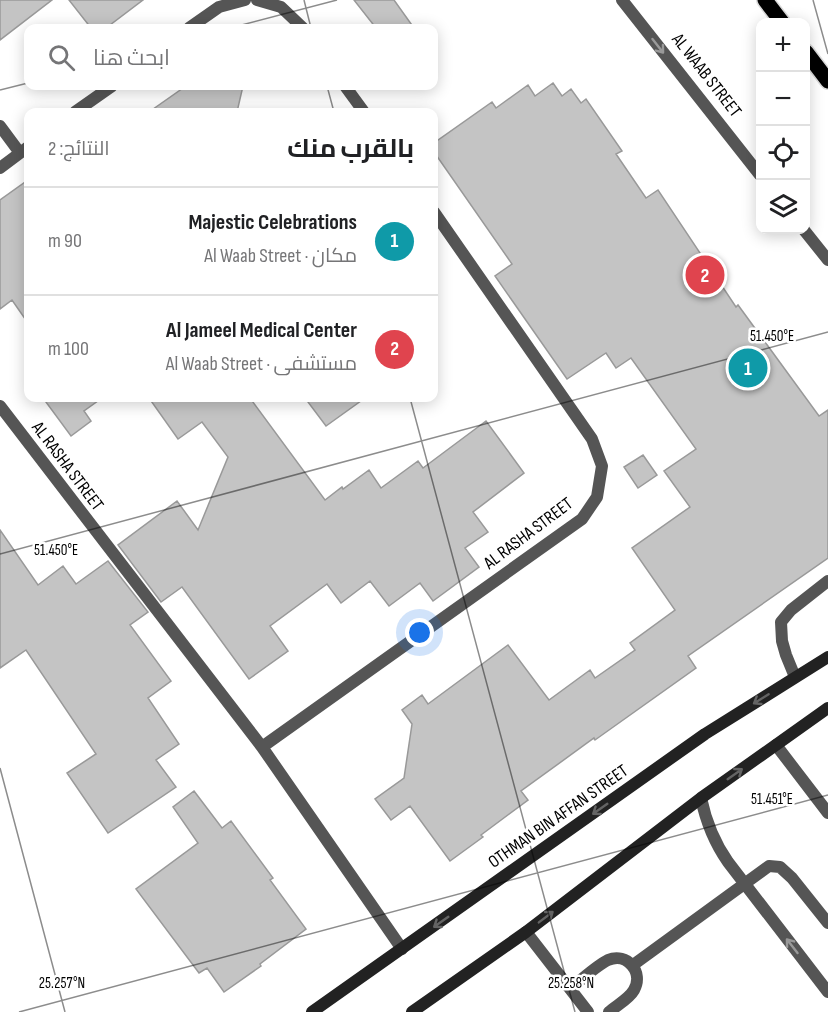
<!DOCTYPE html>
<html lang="ar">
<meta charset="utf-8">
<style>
body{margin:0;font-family:"Sofia Sans Condensed",Cairo,sans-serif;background:#f2f2f2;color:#202124;direction:rtl}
.controls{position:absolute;right:18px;top:18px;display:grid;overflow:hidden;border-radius:12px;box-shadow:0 3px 15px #0003}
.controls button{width:54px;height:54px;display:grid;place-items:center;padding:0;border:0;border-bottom:2px solid #e0e0e0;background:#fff;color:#202124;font:30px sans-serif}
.you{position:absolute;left:420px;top:633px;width:21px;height:21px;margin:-15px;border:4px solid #fff;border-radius:50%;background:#1a73e8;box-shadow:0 0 0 9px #1a73e833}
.badge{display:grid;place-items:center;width:39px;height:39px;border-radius:50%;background:#000;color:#fff;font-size:20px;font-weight:700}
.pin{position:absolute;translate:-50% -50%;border:3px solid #fff;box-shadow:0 2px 6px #0006}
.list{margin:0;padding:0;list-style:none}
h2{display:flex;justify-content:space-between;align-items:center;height:78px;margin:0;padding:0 24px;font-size:26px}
h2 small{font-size:20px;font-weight:400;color:#757577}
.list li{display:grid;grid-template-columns:39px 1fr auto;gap:18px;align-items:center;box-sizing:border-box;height:108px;padding:0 24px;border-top:2px solid #e0e0e0}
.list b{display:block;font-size:22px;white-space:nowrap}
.list p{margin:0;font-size:20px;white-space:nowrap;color:#757577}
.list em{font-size:20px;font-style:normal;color:#757577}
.icon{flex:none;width:33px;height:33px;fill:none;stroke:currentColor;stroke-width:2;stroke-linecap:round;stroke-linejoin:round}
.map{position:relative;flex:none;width:828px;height:1012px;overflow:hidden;direction:ltr}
.search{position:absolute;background:#fff;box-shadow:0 3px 15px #0003;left:24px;top:24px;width:414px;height:66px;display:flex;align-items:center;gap:15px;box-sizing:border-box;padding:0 21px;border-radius:12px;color:#757577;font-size:22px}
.panel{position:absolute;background:#fff;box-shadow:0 3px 15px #0003;left:24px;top:108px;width:414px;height:294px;border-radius:12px;direction:rtl}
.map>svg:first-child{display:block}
.building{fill:#c4c4c4;stroke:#999;stroke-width:1.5}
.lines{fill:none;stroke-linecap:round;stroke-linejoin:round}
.primary-casing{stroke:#dbdbdb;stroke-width:18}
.lane{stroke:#555;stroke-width:12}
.street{stroke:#555;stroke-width:12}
.secondary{stroke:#222;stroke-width:12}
.primary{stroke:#000;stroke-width:15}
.oneway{stroke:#999}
.oneway2{stroke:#646464}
.ticks{fill:none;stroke:#000;stroke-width:1.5;stroke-opacity:0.45}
.labels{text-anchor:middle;stroke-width:5;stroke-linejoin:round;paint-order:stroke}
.street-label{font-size:18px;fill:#000;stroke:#fff}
.ticks-label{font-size:15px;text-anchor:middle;fill:#000;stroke:#fff;stroke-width:5;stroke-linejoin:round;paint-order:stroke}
</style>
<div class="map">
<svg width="828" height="1012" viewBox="0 0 828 1012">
<rect width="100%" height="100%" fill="#fff"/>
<!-- building -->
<path class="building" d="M0 0H52L0 40Z
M69 0H143L106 28H91Z
M354 0H394L414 28H376Z
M553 83 562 96 571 89 581 103 586 99 622 151 616 154 646 198 658 190 736 307 738 305 819 416 828 410V558L688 656 696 668 595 740 594 738 521 791 528 800 481 835 483 837 450 861 410 806 391 820 375 799 404 778 412 724 402 710 422 695 428 704 508 645 549 700 590 670 595 678 635 650 630 643 675 610 632 548 690 507 664 471 696 449 631 358 616 368 606 353 567 379 495 276 512 264 434 152V143L492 102 496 108 528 85 535 96Z
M186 86H243L237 112H149Z
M28 180V323L12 300 0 309V200Z
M43 398H102L84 411 91 421 71 436Z
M149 398H250L325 500 342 487 343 489 369 470 381 488 418 461 423 468 486 421 524 473 473 512 488 532 465 548 479 567 433 601 420 583 389 606 370 581 341 603 327 584 270 626 288 651 249 679 182 587 161 602 118 545 177 501 198 530 228 457 202 422 178 439Z
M305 398H365L326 426Z
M643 455 657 475 638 488 624 467Z
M0 530 38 585 63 566 76 584 108 561 148 612 130 625 171 681 148 698 179 744 156 760 176 787 108 833 67 773 96 754 26 650 0 668Z
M194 791 222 828 231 821 273 878 270 880 306 929 260 964 261 966 224 992 207 968 199 973 136 889 198 843 173 807Z"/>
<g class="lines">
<!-- primary casing -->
<g class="primary-casing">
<path id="primary" d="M765 0 782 22
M806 52 828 81"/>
</g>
<!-- lane -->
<path class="lane" d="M795 677 786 655 782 641 781 622 791 610 828 581
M776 745 828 813
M701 798C706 822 714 842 728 862L828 992
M526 932 588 1012
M633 965 769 866 780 867 792 878 828 923
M570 989C581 980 596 966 608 960 627 952 644 972 634 990 629 999 617 1005 609 1012"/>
<!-- street -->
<path class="street" d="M257 0 281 7 303 28
M622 0 760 175
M189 28 219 7 245 0
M345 86 364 112
M75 112 112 86
M0 126 20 153
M0 168 28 147
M804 230 828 260
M0 406 262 747 402 949
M262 747 582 519 597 497 602 466 592 439 434 212"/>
<!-- secondary -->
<path class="secondary" d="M312 1012 705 734 828 657
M412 1012 526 932 701 798 828 708"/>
<!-- primary -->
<use href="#primary" class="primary"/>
</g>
<!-- one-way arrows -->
<defs><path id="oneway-shaft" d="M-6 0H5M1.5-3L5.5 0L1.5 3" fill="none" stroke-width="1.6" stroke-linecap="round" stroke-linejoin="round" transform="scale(1.5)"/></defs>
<g class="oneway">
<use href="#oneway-shaft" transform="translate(658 46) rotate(52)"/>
<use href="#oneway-shaft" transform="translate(792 946) rotate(-128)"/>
</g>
<g class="oneway2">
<use href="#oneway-shaft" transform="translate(761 699) rotate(148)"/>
<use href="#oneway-shaft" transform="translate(735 774) rotate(-35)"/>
<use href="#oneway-shaft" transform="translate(600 809) rotate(145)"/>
<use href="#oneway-shaft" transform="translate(546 917) rotate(-37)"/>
<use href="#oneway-shaft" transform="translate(441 922) rotate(145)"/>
</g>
<!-- ticks -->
<path class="ticks" d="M304 0 311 28M813 0 828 54M230 28 337 0M327 86 334 112M0 90 28 83M410 398 575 1012M0 554 828 332M0 768 65 1012M19 1012 828 795"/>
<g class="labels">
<!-- street labels -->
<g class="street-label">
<text transform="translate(707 75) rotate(52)" y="6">AL WAAB STREET</text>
<text transform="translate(68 466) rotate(53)" y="6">AL RASHA STREET</text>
<text transform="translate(528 533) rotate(-37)" y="6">AL RASHA STREET</text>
<text transform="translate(558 816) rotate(-35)" y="6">OTHMAN BIN AFFAN STREET</text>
</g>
</g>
<g class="ticks-label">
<text x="772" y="341">51.450°E</text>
<text x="56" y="555">51.450°E</text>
<text x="772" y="804">51.451°E</text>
<text x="62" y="988">25.257°N</text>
<text x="571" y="988">25.258°N</text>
</g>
</svg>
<div class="controls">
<button>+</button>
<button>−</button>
<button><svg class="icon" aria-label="locate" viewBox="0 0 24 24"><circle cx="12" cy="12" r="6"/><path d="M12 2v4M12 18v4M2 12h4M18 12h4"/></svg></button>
<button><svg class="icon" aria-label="layers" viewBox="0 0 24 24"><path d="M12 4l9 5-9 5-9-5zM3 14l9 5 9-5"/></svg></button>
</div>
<div class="you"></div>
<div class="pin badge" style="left:748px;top:368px;background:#0f9aa8">1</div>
<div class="pin badge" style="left:705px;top:275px;background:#e0444e">2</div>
<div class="search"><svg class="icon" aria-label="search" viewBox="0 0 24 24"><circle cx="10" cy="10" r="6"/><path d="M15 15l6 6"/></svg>ابحث هنا</div>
<section class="panel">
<h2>بالقرب منك<small>النتائج: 2</small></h2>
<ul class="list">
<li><span class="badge" style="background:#0f9aa8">1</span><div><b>Majestic Celebrations</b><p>مكان · Al Waab Street</p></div><em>90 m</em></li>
<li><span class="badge" style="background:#e0444e">2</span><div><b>Al Jameel Medical Center</b><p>مستشفى · Al Waab Street</p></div><em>100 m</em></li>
</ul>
</section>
</div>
